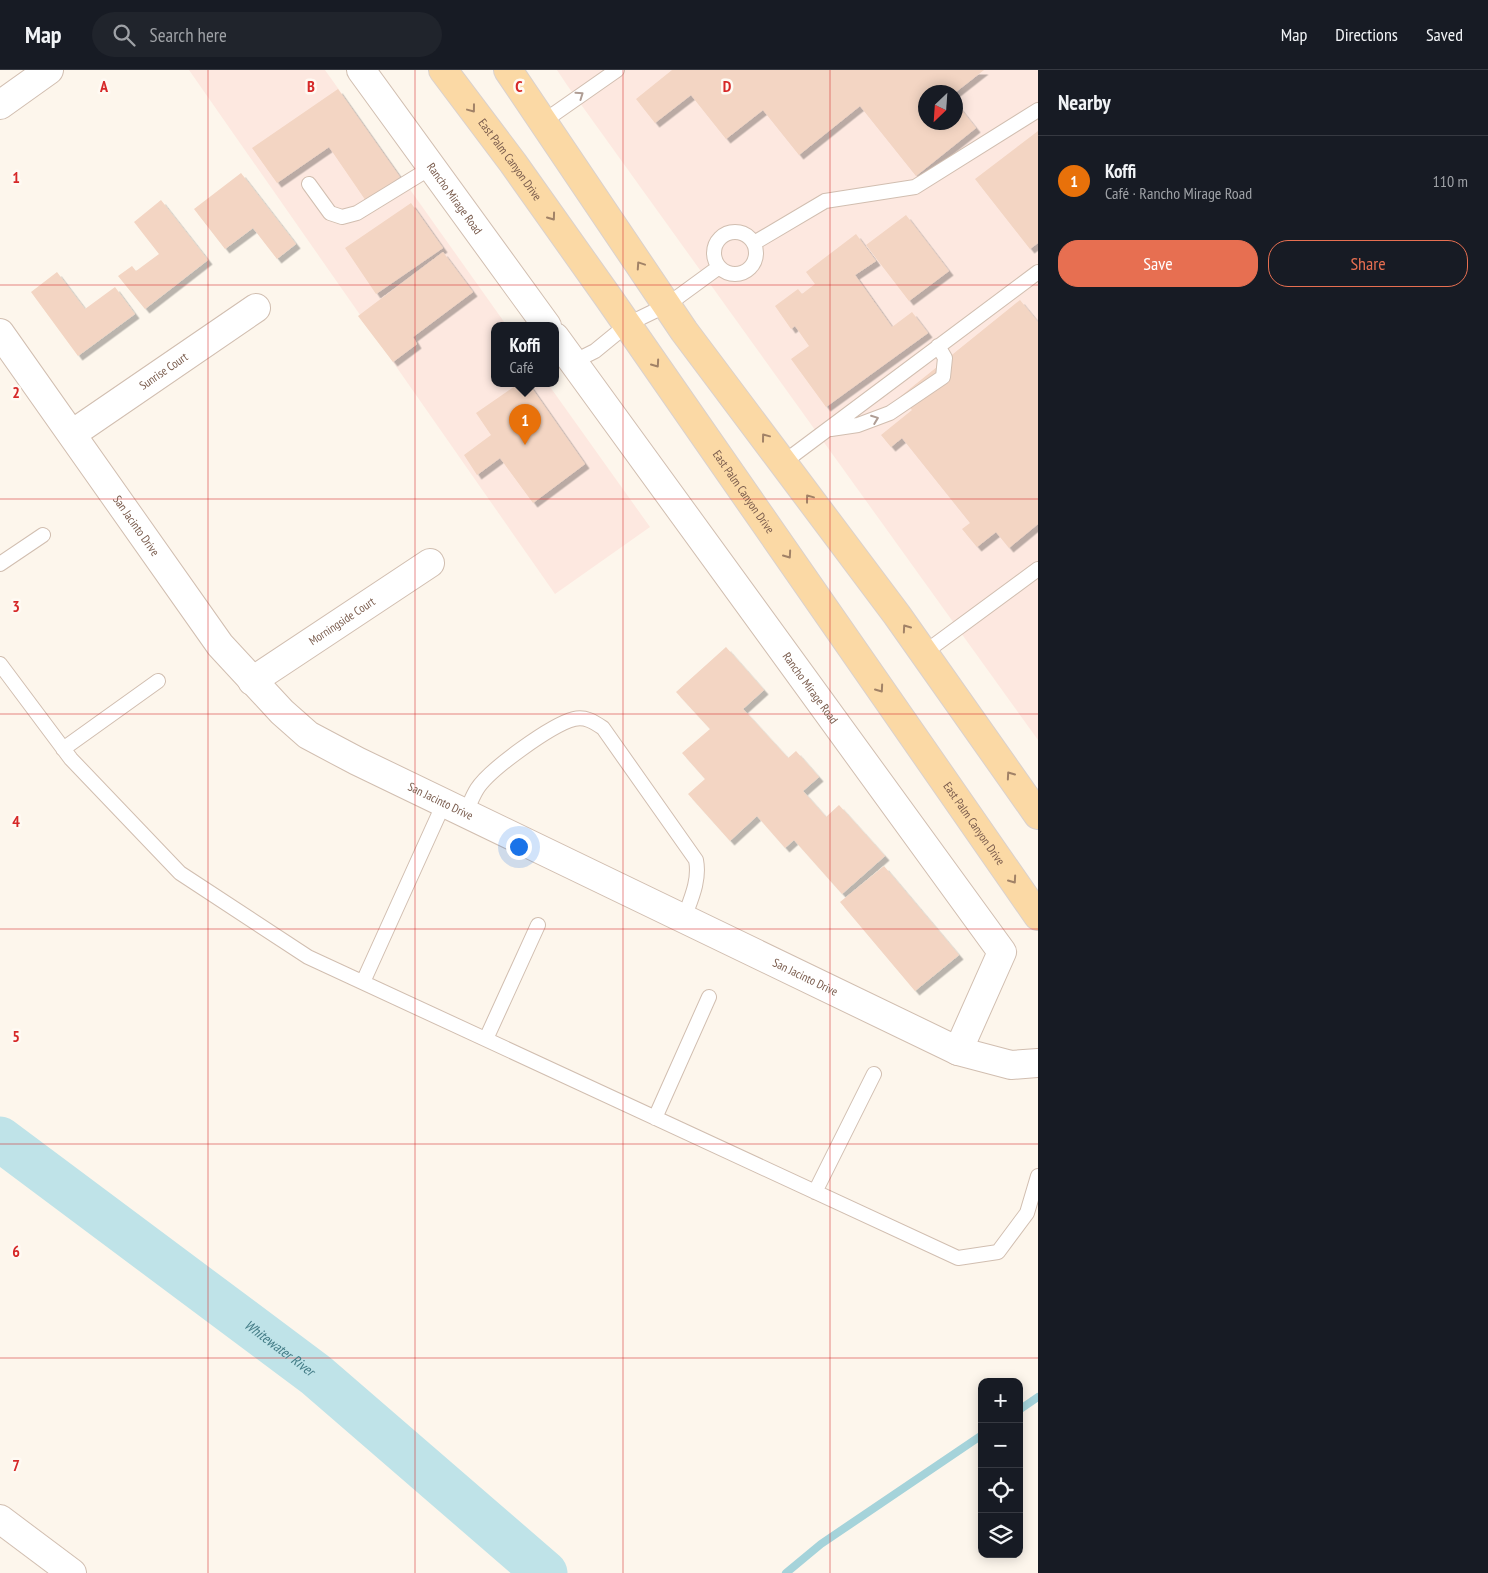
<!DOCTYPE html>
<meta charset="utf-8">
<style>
body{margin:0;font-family:"PT Sans Narrow",sans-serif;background:#20242c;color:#f1f3f6}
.controls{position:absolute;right:15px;bottom:15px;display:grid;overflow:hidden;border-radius:10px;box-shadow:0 2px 12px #0003}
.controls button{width:45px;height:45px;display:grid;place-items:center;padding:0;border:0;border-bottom:1px solid #363941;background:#171b24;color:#f1f3f6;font:25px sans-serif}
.compass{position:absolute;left:918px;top:15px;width:45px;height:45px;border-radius:50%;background:#171b24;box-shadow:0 2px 12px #0003;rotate:205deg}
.you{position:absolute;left:518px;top:776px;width:18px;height:18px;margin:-12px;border:4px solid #fff;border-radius:50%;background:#1a73e8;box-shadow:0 0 0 8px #1a73e833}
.badge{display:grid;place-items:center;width:32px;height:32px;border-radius:50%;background:#e76f51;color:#fff;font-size:16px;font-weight:700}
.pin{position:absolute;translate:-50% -41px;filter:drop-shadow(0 1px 2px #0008)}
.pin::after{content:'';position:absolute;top:26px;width:18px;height:15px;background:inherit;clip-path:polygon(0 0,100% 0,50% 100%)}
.popup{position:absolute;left:491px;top:252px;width:68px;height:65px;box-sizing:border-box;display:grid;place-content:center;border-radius:10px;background:#171b24;filter:drop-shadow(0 1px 4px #0005);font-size:16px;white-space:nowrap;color:#9ea1a6}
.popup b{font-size:19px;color:#f1f3f6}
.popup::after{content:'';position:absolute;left:50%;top:100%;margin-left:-10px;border:10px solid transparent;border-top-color:#171b24}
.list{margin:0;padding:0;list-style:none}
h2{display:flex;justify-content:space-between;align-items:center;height:65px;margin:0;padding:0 20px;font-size:21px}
h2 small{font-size:16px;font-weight:400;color:#9ea1a6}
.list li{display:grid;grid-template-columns:32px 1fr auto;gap:15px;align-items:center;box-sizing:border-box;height:90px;padding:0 20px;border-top:1px solid #363941}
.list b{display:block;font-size:19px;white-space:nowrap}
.list p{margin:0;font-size:16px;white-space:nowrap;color:#9ea1a6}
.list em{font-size:16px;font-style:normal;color:#9ea1a6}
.actions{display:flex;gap:10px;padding:15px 20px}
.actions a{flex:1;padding:11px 0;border:1px solid #e76f51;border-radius:20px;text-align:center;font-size:18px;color:#e76f51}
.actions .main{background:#e76f51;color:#fff}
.icon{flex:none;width:28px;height:28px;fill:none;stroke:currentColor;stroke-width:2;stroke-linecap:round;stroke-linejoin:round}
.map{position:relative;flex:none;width:1038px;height:1503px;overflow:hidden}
header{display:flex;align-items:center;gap:30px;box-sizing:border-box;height:70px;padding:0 25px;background:#171b24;border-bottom:1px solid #363941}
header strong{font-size:24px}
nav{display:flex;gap:28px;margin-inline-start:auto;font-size:18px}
.search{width:350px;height:45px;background:#20242c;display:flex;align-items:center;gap:12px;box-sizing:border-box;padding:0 18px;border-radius:28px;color:#9ea1a6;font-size:19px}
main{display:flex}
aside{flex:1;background:#171b24}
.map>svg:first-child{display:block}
.commercial{fill:#fde8e0;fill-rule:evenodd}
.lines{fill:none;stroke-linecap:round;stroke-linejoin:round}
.stream{stroke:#a5d3da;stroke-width:8}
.river{stroke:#bfe3e8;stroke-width:45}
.building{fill:#f3d5c3;filter:url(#shadow)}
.lane-casing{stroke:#d1beb0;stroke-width:16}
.street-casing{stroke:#d1beb0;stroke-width:30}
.primary-casing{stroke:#dad1cd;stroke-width:30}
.lane{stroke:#fff;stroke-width:14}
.street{stroke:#fff;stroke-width:28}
.primary{stroke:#fbd9a5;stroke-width:28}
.oneway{stroke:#af9d94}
.oneway2{stroke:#a18267}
.grid{fill:none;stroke:#d62828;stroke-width:1;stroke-opacity:0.55}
.labels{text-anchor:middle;stroke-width:5;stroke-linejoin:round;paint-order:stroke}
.street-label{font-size:12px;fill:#7a5c4d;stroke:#fffaf3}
.water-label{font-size:14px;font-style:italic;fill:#437c86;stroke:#fffaf3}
.grid-label{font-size:16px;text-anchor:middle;font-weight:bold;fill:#d62828;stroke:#fffaf3;stroke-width:5;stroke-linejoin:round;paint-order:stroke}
</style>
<header>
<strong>Map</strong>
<div class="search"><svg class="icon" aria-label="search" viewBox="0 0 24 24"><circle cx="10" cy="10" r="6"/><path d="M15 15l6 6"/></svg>Search here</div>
<nav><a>Map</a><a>Directions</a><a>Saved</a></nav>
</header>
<main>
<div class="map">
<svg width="1038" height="1503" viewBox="0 0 1038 1503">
<defs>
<filter id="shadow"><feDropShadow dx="4.5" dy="4.5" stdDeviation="0" flood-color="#0004"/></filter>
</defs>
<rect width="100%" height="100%" fill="#fdf6ec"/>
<!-- commercial -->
<path class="commercial" d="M189 0H325L507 256H495V314H548L650 457 555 524Z
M557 0H1038V670L567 15ZM926 22H956V52H926Z"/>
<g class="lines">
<!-- stream -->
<path class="stream" d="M1019 1340 1038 1327
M786 1503 821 1474 982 1365"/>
<!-- river -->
<path class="river" id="s1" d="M0 1069 316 1305 545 1503"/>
</g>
<!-- building -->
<path class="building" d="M672 0H984L956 22H926V52H956V33L976 58 916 106 860 36 799 85 763 40 726 69 691 25 655 53 636 29Z
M338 19 400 107 366 131 329 77 277 113 252 78Z
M1038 61V173L1030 179 975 109Z
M241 103 296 174 277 189 253 158 225 179 194 139Z
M161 130 208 190 145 239 118 206 132 196 136 201 159 184 134 152Z
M411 133 443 178 376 224 345 178Z
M906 145 949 201 909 231 866 175Z
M856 164 876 191 855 205 892 257 912 242 928 263 826 337 791 289 809 276 795 256 791 259 775 236 798 219 802 224 815 214 806 202Z
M443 182 473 222 413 267 417 274 393 292 358 246Z
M57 202 85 239 115 217 135 244 78 286 31 222Z
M1020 230 1038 252V454L1009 478 996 462 977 477 962 459 970 453 902 368 891 377 881 365 912 340 901 326Z
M518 314H529L585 394 533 433 500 388 477 405 464 385 491 365 476 343Z
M726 577 764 620 743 639 788 688 796 681 819 707 803 721 826 747 839 735 885 786 842 824 794 770 785 778 757 746 730 771 688 724 705 709 682 683 710 659 676 622Z
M884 796 959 885 915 921 840 832Z"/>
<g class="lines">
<!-- lane casing -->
<g class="lane-casing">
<path id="lane" d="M544 51 617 0
M309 114 330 143 342 147 357 143 432 97
M714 183a21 21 0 1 1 42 0a21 21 0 1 1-42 0Z
M754 173 825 131 915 117 1038 40
M573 292 595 281 628 254 667 235 719 197
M831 359 858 355 890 343 943 307 945 288 938 276
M784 392 1038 202
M0 494 43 465
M924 583 1038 499
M0 594 71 689 180 803 308 887 958 1188 998 1182 1027 1143 1038 1106
M63 679 158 611
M465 744C469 736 472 727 477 719 490 699 551 655 574 649 585 646 594 652 603 658L696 790C700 810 691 829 684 848
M363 912 444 733
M486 969 538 855
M655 1048 709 927
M815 1122 874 1004"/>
</g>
<!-- street casing -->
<g class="street-casing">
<g id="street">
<path id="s2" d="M361 0 547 256"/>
<path d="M0 35 49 0"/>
<path id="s3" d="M0 263 220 575 282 642 308 665 357 691 958 981 1011 995 1038 993"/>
<path id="s4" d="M555 267 1002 882 958 981"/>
<path id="s5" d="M72 364 256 238"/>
<path id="s6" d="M252 611 430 493"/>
<path d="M0 1449 72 1503"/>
</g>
</g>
<!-- primary casing -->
<g class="primary-casing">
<g id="primary">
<path id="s7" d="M443 0 513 93 608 227 1038 846"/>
<path d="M508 0 684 261 897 545 1038 745"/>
</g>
</g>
<!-- lane -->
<use href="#lane" class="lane"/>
<!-- street -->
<use href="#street" class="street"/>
<!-- primary -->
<use href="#primary" class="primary"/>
</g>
<!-- one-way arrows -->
<defs><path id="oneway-chevron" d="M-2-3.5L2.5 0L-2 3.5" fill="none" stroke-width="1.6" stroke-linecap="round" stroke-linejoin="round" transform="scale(1.25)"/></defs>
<g class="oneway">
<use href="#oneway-chevron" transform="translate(580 25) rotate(-35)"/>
<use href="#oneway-chevron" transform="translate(875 349) rotate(-21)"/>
</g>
<g class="oneway2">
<use href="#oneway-chevron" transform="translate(472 39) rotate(53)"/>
<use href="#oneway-chevron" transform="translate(552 147) rotate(54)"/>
<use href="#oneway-chevron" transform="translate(640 195) rotate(-124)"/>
<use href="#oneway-chevron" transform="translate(656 294) rotate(55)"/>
<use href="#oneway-chevron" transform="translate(765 367) rotate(-127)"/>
<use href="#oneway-chevron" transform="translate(809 428) rotate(-127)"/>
<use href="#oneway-chevron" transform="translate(788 485) rotate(55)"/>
<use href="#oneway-chevron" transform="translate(906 558) rotate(-125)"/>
<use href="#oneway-chevron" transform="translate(880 619) rotate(55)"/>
<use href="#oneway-chevron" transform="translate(1010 705) rotate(-125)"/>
<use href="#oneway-chevron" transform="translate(1013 810) rotate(55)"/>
</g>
<!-- grid -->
<path class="grid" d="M208 0V1503M415 0V1503M623 0V1503M830 0V1503M0 215H1038M0 429H1038M0 644H1038M0 859H1038M0 1074H1038M0 1288H1038"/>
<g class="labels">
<!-- street labels -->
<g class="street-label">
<text dy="4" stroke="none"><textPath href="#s7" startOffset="112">East Palm Canyon Drive</textPath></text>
<text dy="4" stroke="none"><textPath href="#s2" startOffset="159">Rancho Mirage Road</textPath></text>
<text dy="4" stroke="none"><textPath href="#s5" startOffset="111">Sunrise Court</textPath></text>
<text dy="4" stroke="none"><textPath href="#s7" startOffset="518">East Palm Canyon Drive</textPath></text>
<text dy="4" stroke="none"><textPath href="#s3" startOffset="236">San Jacinto Drive</textPath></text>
<text dy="4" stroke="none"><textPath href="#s6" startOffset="108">Morningside Court</textPath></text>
<text dy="4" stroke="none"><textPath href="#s4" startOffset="434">Rancho Mirage Road</textPath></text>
<text dy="4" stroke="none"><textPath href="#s3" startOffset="656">San Jacinto Drive</textPath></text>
<text dy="4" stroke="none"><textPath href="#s7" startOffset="922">East Palm Canyon Drive</textPath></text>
<text dy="4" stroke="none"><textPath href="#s3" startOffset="1061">San Jacinto Drive</textPath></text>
</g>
<!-- water labels -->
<g class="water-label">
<text dy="5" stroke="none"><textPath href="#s1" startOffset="349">Whitewater River</textPath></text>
</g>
</g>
<g class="grid-label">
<text x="104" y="22">A</text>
<text x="311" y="22">B</text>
<text x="519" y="22">C</text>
<text x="727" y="22">D</text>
<text x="16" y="113">1</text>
<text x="16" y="328">2</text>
<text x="16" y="542">3</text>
<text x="16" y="757">4</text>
<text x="16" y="972">5</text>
<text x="16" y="1187">6</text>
<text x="16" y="1401">7</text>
</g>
</svg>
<div class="controls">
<button>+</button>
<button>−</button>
<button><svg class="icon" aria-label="locate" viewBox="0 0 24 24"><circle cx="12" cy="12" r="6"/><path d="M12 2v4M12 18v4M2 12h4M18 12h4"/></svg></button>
<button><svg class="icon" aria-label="layers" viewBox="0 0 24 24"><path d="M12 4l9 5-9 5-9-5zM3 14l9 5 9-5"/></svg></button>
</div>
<svg class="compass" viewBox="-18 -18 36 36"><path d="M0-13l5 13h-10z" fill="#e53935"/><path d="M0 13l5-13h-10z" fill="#9ea1a6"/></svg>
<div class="you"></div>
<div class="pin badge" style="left:525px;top:375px;background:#e8710a">1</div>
<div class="popup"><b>Koffi</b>Café</div>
</div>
<aside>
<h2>Nearby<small></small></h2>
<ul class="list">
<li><span class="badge" style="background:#e8710a">1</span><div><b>Koffi</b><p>Café · Rancho Mirage Road</p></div><em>110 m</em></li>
</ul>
<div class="actions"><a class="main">Save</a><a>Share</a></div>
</aside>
</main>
